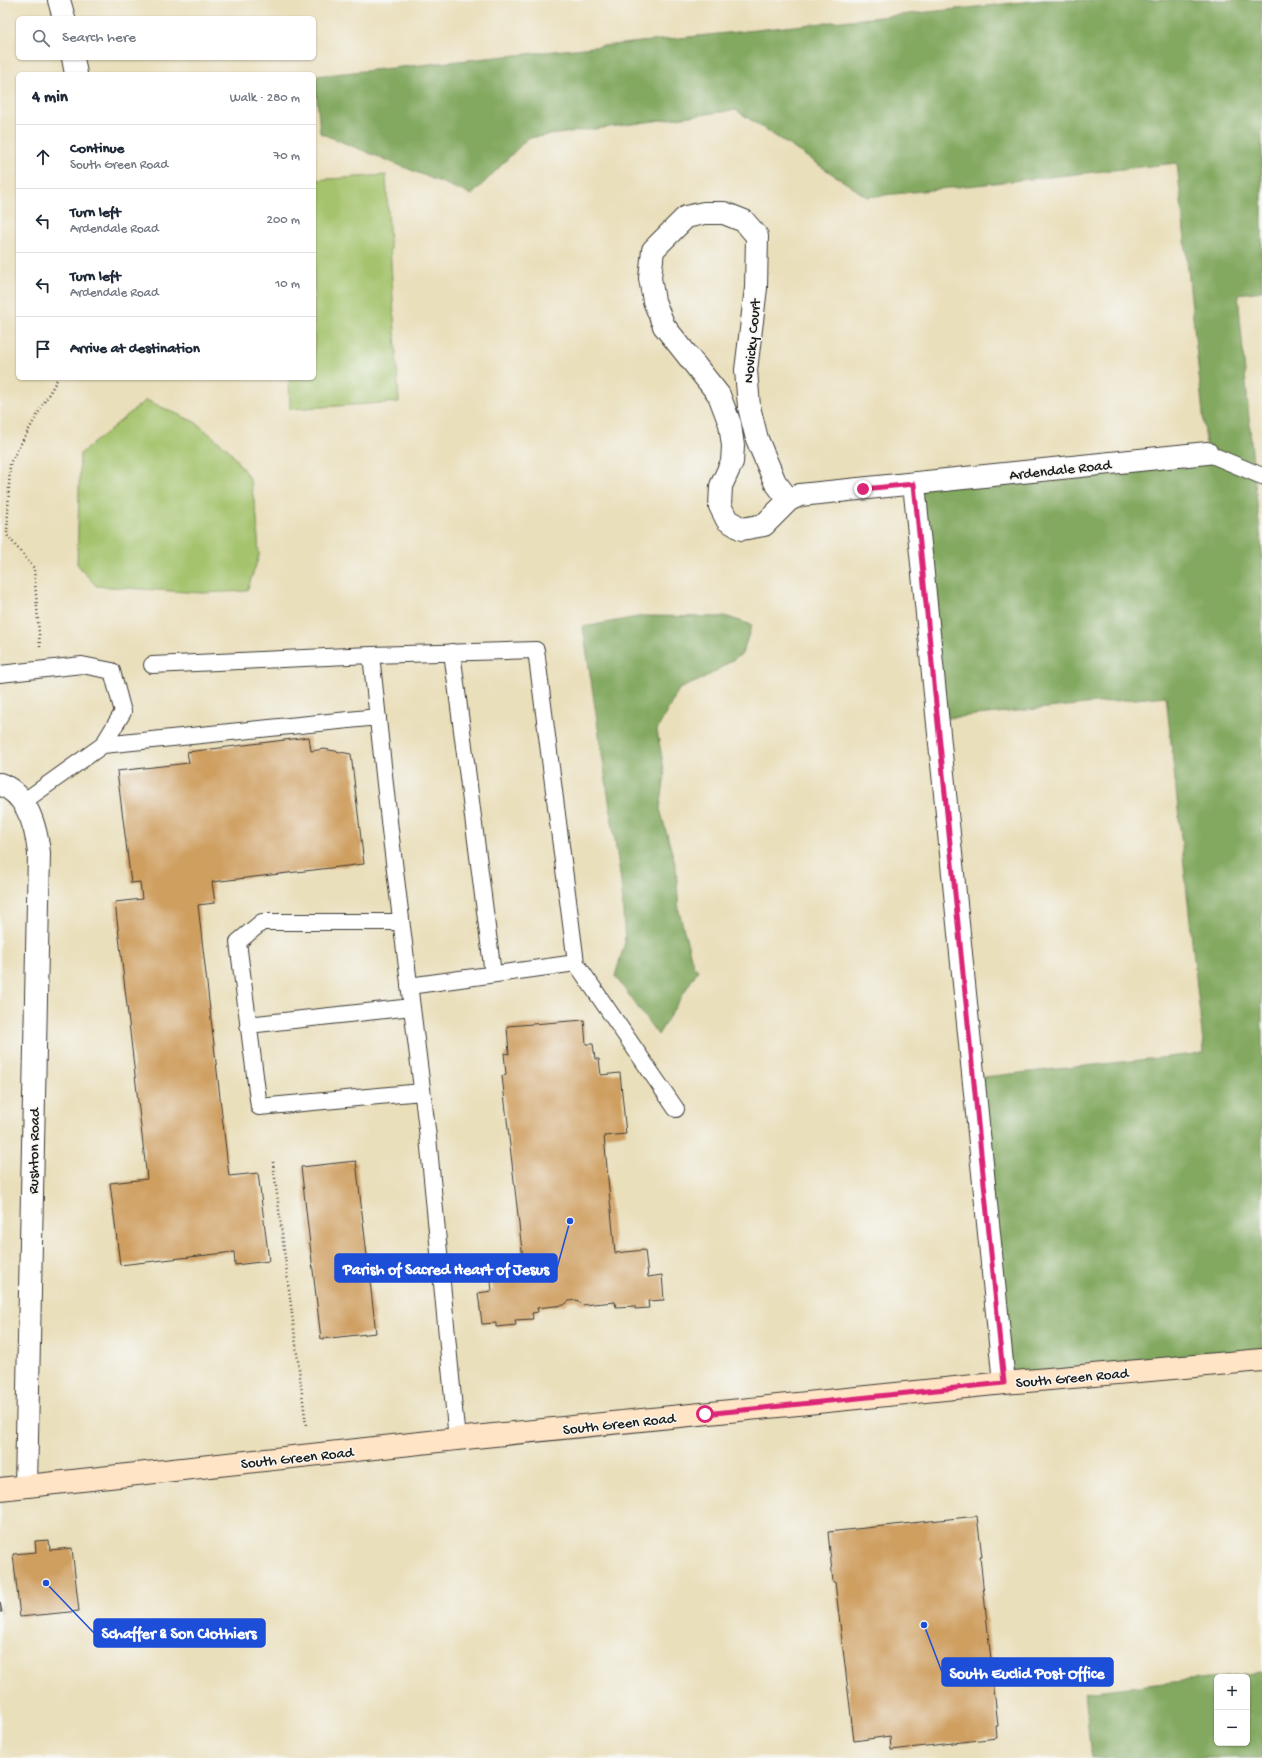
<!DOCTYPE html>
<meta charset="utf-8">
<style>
body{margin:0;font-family:"Gochi Hand",sans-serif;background:#f2f2f3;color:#1f2937}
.controls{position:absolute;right:12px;bottom:12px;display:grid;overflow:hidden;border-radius:6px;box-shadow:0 1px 3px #0004}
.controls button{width:36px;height:36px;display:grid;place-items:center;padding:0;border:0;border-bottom:1px solid #e0e1e3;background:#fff;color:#1f2937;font:20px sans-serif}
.stop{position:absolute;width:12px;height:12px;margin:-9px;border:3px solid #db2777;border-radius:50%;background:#fff}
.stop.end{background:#db2777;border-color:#fff;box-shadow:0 1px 4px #0008}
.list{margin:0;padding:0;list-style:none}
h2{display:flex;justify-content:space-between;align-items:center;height:52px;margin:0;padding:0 16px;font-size:17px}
h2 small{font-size:13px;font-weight:400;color:#747a83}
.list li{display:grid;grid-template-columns:26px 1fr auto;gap:12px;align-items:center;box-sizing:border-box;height:64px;padding:0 16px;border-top:1px solid #e0e1e3}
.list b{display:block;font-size:15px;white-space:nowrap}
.list p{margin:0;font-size:13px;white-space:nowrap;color:#747a83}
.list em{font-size:13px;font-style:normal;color:#747a83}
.icon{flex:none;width:22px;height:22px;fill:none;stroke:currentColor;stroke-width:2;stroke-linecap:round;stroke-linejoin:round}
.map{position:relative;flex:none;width:1262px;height:1758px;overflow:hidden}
.search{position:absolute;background:#fff;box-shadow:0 1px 3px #0004;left:16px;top:16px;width:300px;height:44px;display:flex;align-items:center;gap:10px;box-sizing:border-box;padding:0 14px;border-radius:6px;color:#747a83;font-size:15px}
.panel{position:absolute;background:#fff;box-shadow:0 1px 3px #0004;left:16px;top:72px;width:300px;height:308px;border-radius:6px}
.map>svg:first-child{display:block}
.green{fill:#a4c36c;stroke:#607044}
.forest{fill:#83a960;stroke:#50623e}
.building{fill:#cf9f61}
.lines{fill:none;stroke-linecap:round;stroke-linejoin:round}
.lane-casing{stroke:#3b3934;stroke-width:18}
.street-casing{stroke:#3b3934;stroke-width:24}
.secondary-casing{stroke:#3b3934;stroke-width:24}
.path{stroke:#3b3934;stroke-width:2.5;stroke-dasharray:1 3;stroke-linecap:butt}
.lane{stroke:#fff;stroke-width:16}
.street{stroke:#fff;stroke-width:22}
.secondary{stroke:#ffe4c6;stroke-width:22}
.route{stroke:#db2777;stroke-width:5}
.labels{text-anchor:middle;stroke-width:3;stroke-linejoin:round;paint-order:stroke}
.street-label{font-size:15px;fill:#1c1c1c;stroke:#f6f6f2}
.leader{fill:none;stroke:#1d4ed8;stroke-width:1.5}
.callout-dot{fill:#1d4ed8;stroke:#f6f6f2;stroke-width:1.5}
.callout{fill:#1d4ed8;stroke:#1d4ed8;stroke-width:1.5}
.callout-label{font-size:16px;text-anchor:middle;font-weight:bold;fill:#fff}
</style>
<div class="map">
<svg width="1262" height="1758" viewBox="0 0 1262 1758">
<rect width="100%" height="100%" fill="#f6f6f2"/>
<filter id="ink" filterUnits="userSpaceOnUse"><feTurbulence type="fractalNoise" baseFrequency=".025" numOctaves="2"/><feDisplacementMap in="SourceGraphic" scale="8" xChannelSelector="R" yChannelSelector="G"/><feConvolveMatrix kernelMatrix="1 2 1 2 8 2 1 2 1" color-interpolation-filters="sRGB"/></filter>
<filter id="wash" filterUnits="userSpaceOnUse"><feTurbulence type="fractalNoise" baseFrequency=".012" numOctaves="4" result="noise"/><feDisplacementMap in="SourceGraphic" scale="16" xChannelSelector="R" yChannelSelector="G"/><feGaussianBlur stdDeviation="0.9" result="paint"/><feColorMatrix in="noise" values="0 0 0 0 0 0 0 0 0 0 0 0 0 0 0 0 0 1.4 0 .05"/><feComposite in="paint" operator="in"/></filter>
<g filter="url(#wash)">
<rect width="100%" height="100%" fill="#eadfbb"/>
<!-- green -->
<path class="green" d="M386 175 399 402 290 409 289 378H314V180Z
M146 400 195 422 229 450 250 479 257 517 259 556 247 591 202 593 96 586 77 564 80 454Z"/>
<!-- forest -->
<path class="forest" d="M1043 0H1262V291L1238 294 1254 474 1262 551V1360L1004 1383 974 1078 1204 1053 1166 696 938 719 914 484 1207 453 1177 163 867 197 736 110 528 138 472 195 320 133 315 76Z
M643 616 728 617 752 625 742 654 705 678 679 689 657 730 665 775 660 809 676 867 679 911 693 965 698 970 658 1035 615 976 625 942 621 881 583 627Z
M1262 1672V1758H1091L1085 1692 1217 1677V1743H1247V1677H1217Z"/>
<g id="blocks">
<!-- building -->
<path class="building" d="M309 737 311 751 324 749 351 754 364 864 212 882 215 903 198 905 229 1176 258 1173 269 1261 235 1265 234 1252 120 1265 110 1183 147 1179 115 902 142 899 140 882 131 883 117 771 189 763 187 752Z
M584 1020 586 1044H593L595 1059H599L601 1075 620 1073 626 1134 604 1136 615 1253 645 1250 648 1277 662 1275 664 1300 648 1301 649 1308 635 1309V1306L616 1307 615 1302 582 1305 577 1300 569 1301 564 1305 537 1308 538 1312 532 1313 533 1319 515 1320 516 1325 496 1327V1323L482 1324 478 1293 492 1291 490 1272 524 1268 502 1076 506 1074 504 1053 509 1054 507 1026Z
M356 1161 376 1333 321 1339 301 1167Z
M977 1516 982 1557H980L998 1726H996L997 1738 891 1750 890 1736 854 1741 835 1582H833L828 1532Z
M49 1540 50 1550 72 1548 79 1611 20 1617 13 1554 36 1552 35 1541Z
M0 1602 2 1612H0Z"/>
</g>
</g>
<g filter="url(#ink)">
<use href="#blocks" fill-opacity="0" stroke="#3b3934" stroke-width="1"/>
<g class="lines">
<!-- lane casing -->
<g class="lane-casing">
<path id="lane" d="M1207 453 1262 476
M452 652 493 974
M152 665 371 655
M0 674 82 665 112 671 123 712 103 745 23 802
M103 745 378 717
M401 922H262L238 942 259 1107 422 1092
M576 963 676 1109
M409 986 576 963 536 650 371 655 390 830 428 1137 457 1440
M248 1025 412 1007"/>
</g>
<!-- street casing -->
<g class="street-casing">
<path id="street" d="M59 0 64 18
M73 58 76 74
M914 484 1004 1383
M789 500 775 482 757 439 749 407 746 370 756 288 757 236 744 221 724 213H704L686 217 653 250 650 278 654 301 664 326 719 395 730 424 733 446 732 462 721 486 720 506 727 520 742 529 764 525 789 500 800 495 1207 453
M0 784C27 794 36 827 39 853L26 1486"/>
</g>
<!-- secondary casing -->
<g class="secondary-casing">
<path id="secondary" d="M0 1489 484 1436 1004 1383 1262 1360"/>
</g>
<!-- path -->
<path class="path" d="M40 647 34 568 7 535 10 463 58 378
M273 1162 306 1425"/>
<!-- lane -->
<use href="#lane" class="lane"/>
<!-- street -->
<use href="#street" class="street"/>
<!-- secondary -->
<use href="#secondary" class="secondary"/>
</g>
</g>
<g class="lines" filter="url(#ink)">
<!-- route -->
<path class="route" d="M705 1414 1004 1383 914 484 863 489"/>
</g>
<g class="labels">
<!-- street labels -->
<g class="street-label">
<text transform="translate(751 341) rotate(-85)" y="5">Novicky Court</text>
<text transform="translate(1060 469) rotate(-6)" y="5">Ardendale Road</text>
<text transform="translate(33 1151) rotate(-89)" y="5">Rushton Road</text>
<text transform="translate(1072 1377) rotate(-5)" y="5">South Green Road</text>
<text transform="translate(619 1423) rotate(-6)" y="5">South Green Road</text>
<text transform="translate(297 1457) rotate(-6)" y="5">South Green Road</text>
</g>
</g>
<!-- callouts -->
<path class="leader" d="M570 1221L557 1268M46 1583L94 1633M924 1625L942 1672"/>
<g class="callout-dot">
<circle cx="570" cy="1221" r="4"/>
<circle cx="46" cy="1583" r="4"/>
<circle cx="924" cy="1625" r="4"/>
</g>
<g class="callout">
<rect x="335" y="1254" width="222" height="28" rx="4"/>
<rect x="94" y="1619" width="171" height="28" rx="4"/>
<rect x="942" y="1658" width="171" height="28" rx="4"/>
</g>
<g class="callout-label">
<text x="446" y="1274">Parish of Sacred Heart of Jesus</text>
<text x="179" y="1638">Schaffer &amp; Son Clothiers</text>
<text x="1027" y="1678">South Euclid Post Office</text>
</g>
</svg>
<div class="controls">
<button>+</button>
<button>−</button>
</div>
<div class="stop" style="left:705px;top:1414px"></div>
<div class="stop end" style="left:863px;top:489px"></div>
<div class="search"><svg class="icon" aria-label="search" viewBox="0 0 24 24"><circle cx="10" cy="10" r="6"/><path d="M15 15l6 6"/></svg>Search here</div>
<section class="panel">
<h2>4 min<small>Walk · 280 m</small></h2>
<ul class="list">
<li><svg class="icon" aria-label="ahead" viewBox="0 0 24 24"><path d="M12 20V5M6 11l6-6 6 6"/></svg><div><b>Continue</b><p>South Green Road</p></div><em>70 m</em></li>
<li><svg class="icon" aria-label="left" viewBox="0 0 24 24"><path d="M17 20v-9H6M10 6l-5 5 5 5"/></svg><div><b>Turn left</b><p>Ardendale Road</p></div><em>200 m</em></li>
<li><svg class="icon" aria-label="left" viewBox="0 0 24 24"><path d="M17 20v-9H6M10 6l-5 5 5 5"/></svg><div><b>Turn left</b><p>Ardendale Road</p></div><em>10 m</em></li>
<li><svg class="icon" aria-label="arrive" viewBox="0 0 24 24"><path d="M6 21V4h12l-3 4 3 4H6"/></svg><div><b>Arrive at destination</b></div></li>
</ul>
</section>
</div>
